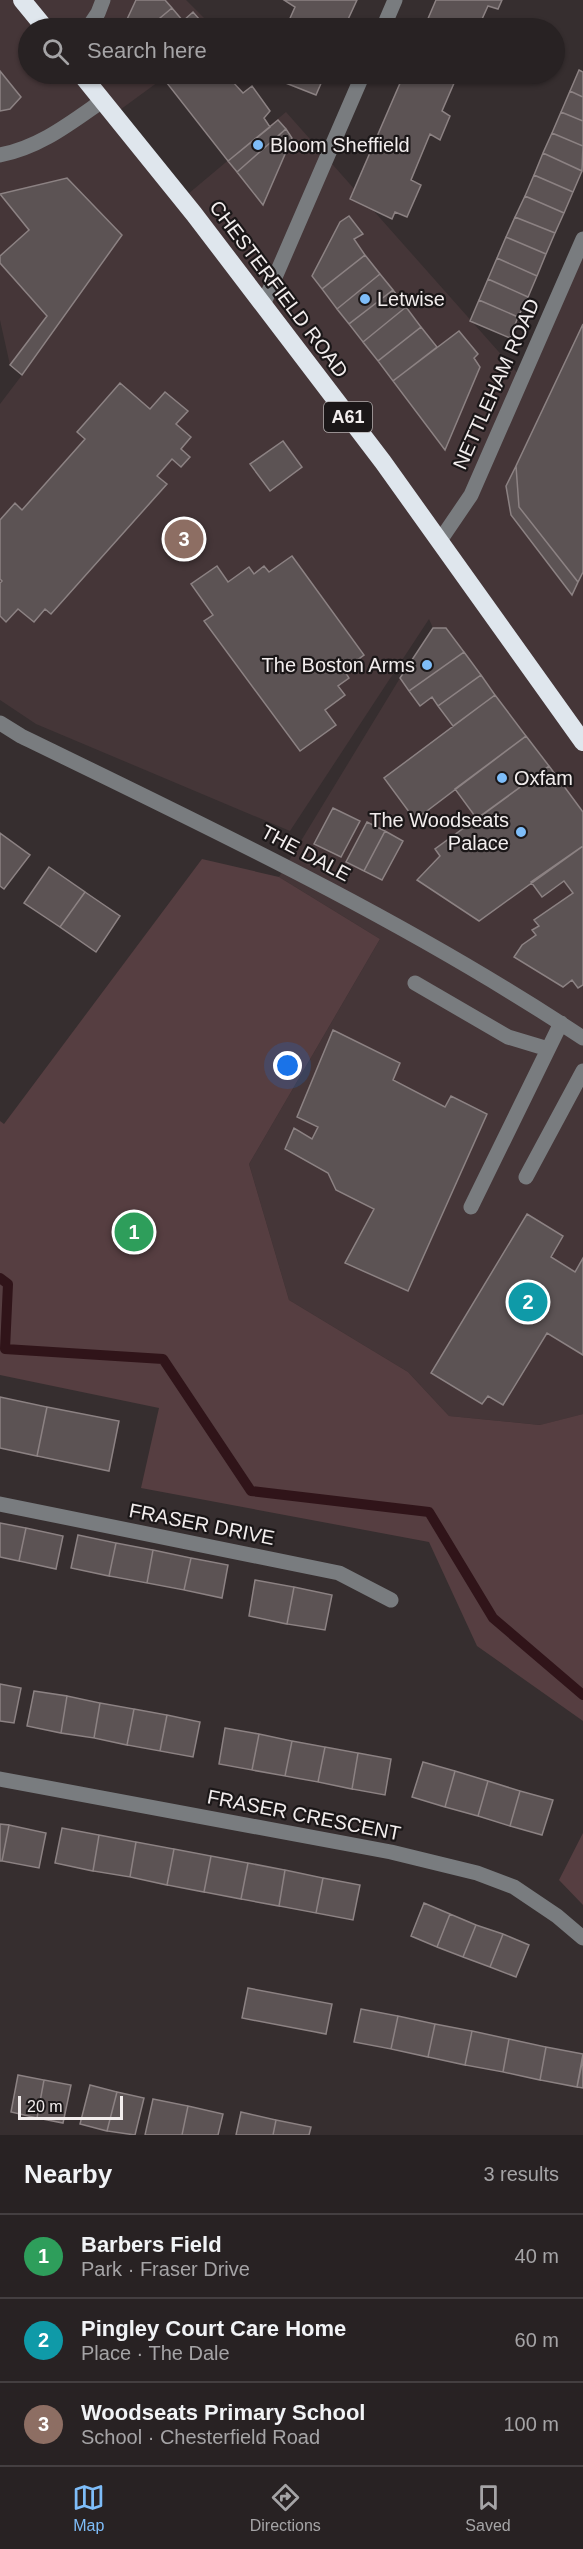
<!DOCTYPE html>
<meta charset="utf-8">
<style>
body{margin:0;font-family:Arial,sans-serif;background:#302a2b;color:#f1f3f6}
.scale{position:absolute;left:18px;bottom:15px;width:105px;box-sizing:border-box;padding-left:6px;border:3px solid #f2eded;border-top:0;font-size:16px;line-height:21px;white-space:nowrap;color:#f2eded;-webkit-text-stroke:4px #1b1718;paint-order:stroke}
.you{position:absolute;left:288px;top:1066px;width:21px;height:21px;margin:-15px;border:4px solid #fff;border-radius:50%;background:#1a73e8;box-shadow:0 0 0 9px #1a73e833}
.badge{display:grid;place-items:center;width:39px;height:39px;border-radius:50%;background:#7ebdf9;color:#fff;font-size:20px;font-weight:700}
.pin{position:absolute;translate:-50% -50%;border:3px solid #fff;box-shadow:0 2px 6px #0006}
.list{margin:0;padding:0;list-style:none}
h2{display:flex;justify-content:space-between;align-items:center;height:78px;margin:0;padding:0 24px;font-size:26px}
h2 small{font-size:20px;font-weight:400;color:#a5a4a6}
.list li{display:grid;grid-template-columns:39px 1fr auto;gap:18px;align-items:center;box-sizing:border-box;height:84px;padding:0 24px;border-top:2px solid #443f41}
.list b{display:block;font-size:22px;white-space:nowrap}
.list p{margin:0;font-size:20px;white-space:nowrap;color:#a5a4a6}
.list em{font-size:20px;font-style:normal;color:#a5a4a6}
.icon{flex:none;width:33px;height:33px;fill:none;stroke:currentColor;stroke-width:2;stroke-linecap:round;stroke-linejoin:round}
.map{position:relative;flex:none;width:583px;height:2135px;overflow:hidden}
.search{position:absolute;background:#282223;box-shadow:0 2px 4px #0004;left:18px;right:18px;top:18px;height:66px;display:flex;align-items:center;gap:15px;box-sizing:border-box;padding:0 21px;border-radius:33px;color:#a5a4a6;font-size:22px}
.sheet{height:330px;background:#282223}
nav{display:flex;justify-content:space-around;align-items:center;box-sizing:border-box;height:84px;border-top:2px solid #443f41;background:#282223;font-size:16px;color:#a5a4a6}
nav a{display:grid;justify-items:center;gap:3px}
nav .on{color:#7ebdf9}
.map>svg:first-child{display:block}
.built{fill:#453638}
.green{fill:#563e41}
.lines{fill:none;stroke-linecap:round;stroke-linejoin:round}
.stream{stroke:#301419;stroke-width:10}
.building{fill:#5c5354;stroke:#8c8283;stroke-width:1.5}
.minor{stroke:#797c7f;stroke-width:15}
.highway{stroke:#dfe6ed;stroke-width:18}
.poi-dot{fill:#7ebdf9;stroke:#1b1718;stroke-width:2}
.labels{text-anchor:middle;stroke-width:4.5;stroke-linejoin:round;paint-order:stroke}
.shield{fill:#1b1718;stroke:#b2adad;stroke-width:1.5}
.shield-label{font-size:18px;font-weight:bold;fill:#f2eded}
.poi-label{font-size:20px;fill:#f2eded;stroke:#1b1718;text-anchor:start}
.street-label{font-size:20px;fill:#f2eded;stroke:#1b1718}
</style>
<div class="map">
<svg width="583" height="2135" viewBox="0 0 583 2135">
<rect width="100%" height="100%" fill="#362e2f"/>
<!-- built -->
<path class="built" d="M0 0H186L214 28H28V74H169L113 115 182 199 286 112 522 378 583 239V1414L541 1425 449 1416 408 1372 289 1300 249 1164 380 939 279 877 400 678 433 628 429 619 290 831 36 724 0 700V404L22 375 10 365 0 320Z"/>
<!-- green -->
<path class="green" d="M202 859 279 877 380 939 249 1164 289 1300 408 1372 449 1416 540 1425 583 1414V1721L477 1646 429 1542 141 1488 159 1408 0 1375V1121L4 1124Z
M583 1833V1905L559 1880Z"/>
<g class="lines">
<!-- stream -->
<path class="stream" d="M0 1278 8 1284 5 1349 163 1359 251 1491 429 1512 493 1618 583 1695"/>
</g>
<!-- building -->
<path class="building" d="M136 0H165L172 8 148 28H123Z
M284 0H357L344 28H274L277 19 287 25 295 7Z
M436 0H502L498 9 488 6 478 28H480H424Z
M172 8 183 21 193 12 200 20 188 28H148Z
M200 20 207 28H188Z
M579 70 583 72V97L570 91Z
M0 71 21 97 10 109 0 111Z
M169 74H240L231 80 243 93 252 86 270 111 264 118 270 127 228 161 163 78Z
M269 74H325L316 95 268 76Z
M404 74H458L442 111 450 116 440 140 430 134 411 180 421 185 407 217 395 212 392 219 350 199Z
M570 91 583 97V121L561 112Z
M561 112 583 121V146L552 133Z
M278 120 286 129 237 172 228 161Z
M286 129 292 138 263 205 237 172Z
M552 133 583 146 582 171 543 153Z
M543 153 582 171 573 192 534 175Z
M534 175 573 192 564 213 525 196Z
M67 178 122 235 22 375 10 365 47 316 0 263V256L29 230 0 194Z
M525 196 564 213 555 233 515 217Z
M349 216 363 234 354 239 365 255 322 289 312 276 340 222Z
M515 217 555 233 546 254 506 237Z
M506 237 546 254 537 276 497 258Z
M365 255 380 274 337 309 322 289Z
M497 258 537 276 528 297 488 279Z
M380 274 393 290 349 324 337 309Z
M488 279 528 297 518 317 479 300Z
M393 290 406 307 363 342 349 324Z
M479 300 518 317 510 338 470 321Z
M406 307 421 327 378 361 363 342Z
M583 324V572L578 582 519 507 516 466Z
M421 327 437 347 393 381 378 361Z
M459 331 478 354 474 358 480 367 445 450 393 381Z
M120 383 150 409 165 392 188 411 176 424 191 437 181 449 190 457 181 467 172 459 157 476 167 484 51 614 45 609 34 622 18 609 6 622 0 616V583L2 581 0 579V520L15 503 22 510 85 439 77 432Z
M283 441 302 467 270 491 250 464Z
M516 466 519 507 578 582 572 595 511 515 506 486Z
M292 556 364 655 344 670 349 678 338 686 345 695 325 710 336 725 300 751 204 621 213 615 191 584 217 566 228 582 249 567 254 574 264 566 269 572Z
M433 628H446L464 652 409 691 400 678Z
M464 652 481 675 438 706 432 697 420 706 409 691Z
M481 675 495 695 453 726 438 706Z
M495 695 526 736 415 820 384 778Z
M526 736 549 766 477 819 455 789Z
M549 766 583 812V846L479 921 417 880 440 856 435 849Z
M333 808 360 821 341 857 314 844Z
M367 822 385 831 364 871 346 862Z
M385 831 403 841 382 880 364 871Z
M0 833 30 855 4 889 0 886Z
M583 846V985L578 988 572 980 563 987 514 957 522 945 536 935 532 930 539 926 534 920 573 893 564 881 542 897 531 882Z
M49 867 85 892 60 927 24 903Z
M85 892 120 916 96 952 60 927Z
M333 1030 400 1063 393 1080 445 1107 451 1096 487 1114 408 1291 345 1263 374 1209 336 1190 328 1173 285 1149 294 1128 312 1139 318 1127 297 1117Z
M527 1214 563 1236 551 1257 575 1272 583 1258V1355L547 1333 503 1405 488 1396 482 1404 431 1373Z
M0 1397 47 1407 37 1456 0 1448Z
M47 1407 119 1421 109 1471 37 1456Z
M0 1523 26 1528 19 1561 0 1557Z
M26 1528 63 1536 56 1569 19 1561Z
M78 1535 116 1543 109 1576 71 1568Z
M116 1543 153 1550 147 1583 109 1576Z
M153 1550 191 1558 184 1590 147 1583Z
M191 1558 228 1565 222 1598 184 1590Z
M255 1580 294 1587 287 1624 249 1616Z
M294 1587 332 1595 325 1630 287 1624Z
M0 1684 21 1688 14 1723 0 1721Z
M34 1691 67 1696 61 1733 27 1726Z
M67 1696 100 1703 94 1738 61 1733Z
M100 1703 134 1709 127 1745 94 1738Z
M134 1709 167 1715 160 1751 127 1745Z
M167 1715 200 1722 193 1757 160 1751Z
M225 1728 259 1734 252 1770 219 1764Z
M259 1734 292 1741 285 1776 252 1770Z
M292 1741 325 1747 318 1782 285 1776Z
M325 1747 358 1753 352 1789 318 1782Z
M358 1753 391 1759 385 1795 352 1789Z
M423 1762 455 1771 445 1807 412 1797Z
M455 1771 488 1781 478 1816 445 1807Z
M488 1781 520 1791 510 1826 478 1816Z
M520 1791 553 1800 542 1835 510 1826Z
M0 1824 9 1825 2 1861H0Z
M9 1825 46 1833 39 1868 2 1861Z
M62 1828 99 1835 93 1871 55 1863Z
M99 1835 136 1842 130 1877 93 1871Z
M136 1842 174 1849 167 1885 130 1877Z
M174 1849 211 1856 204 1892 167 1885Z
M211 1856 248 1863 241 1899 204 1892Z
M248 1863 285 1870 279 1906 241 1899Z
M285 1870 323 1878 316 1913 279 1906Z
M323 1878 360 1885 353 1920 316 1913Z
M424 1903 450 1914 437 1947 411 1936Z
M450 1914 476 1925 463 1957 437 1947Z
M476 1925 503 1934 490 1967 463 1957Z
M503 1934 529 1945 516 1977 490 1967Z
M248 1988 332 2004 326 2034 242 2018Z
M361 2009 398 2016 391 2049 354 2042Z
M398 2016 435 2024 428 2057 391 2049Z
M435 2024 472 2031 465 2065 428 2057Z
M472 2031 509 2039 503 2072 465 2065Z
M509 2039 546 2047 540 2080 503 2072Z
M546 2047 583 2054 577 2087 540 2080Z
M583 2058V2088L577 2087Z
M18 2075 44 2080 37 2118 11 2112Z
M44 2080 71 2085 63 2123 37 2118Z
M90 2085 117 2092 107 2131 80 2124Z
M117 2092 144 2098 135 2135 107 2131Z
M153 2099 188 2106 182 2135H145Z
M188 2106 223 2114 218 2135H182Z
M241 2112 276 2120 273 2135H236Z
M276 2120 311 2127 309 2135H273Z"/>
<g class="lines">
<!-- minor -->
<path class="minor" d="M88 28 98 13 103 0
M383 28 395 0
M0 155C40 147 69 124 102 101
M263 305 363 74
M439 542 471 495 583 239
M0 723 21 736C212 829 405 920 583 1038
M415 983 508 1037 548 1049
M526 1177 583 1071
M471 1207 561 1023
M0 1504 339 1573 391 1600
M0 1779 391 1852 477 1873 514 1887 557 1916 583 1938"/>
<!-- highway -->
<path class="highway" d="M22 0 45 28
M81 74 194 214 383 462 583 742"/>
</g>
<!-- markers -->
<g class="poi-dot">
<circle cx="258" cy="145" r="6"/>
<circle cx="365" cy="299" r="6"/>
<circle cx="427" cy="665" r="6"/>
<circle cx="502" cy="778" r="6"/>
<circle cx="521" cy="832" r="6"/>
</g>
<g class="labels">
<!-- shield labels -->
<rect class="shield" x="324" y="402" width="48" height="30" rx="4.5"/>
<g class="shield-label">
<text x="348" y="423">A61</text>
</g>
<!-- poi labels -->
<g class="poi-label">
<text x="270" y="152">Bloom Sheffield</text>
<text x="377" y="306">Letwise</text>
<text x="415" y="672" text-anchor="end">The Boston Arms</text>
<text x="514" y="785">Oxfam</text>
<text x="509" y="827" text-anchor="end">The Woodseats<tspan x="509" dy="23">Palace</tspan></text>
</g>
<!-- street labels -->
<g class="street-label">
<text transform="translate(279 289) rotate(53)" y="7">CHESTERFIELD ROAD</text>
<text transform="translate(496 384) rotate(-66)" y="7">NETTLEHAM ROAD</text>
<text transform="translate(306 853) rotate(28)" y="7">THE DALE</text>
<text transform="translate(202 1524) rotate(11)" y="7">FRASER DRIVE</text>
<text transform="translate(304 1815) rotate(11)" y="7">FRASER CRESCENT</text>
</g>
</g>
</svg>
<div class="scale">20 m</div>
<div class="you"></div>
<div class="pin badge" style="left:134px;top:1232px;background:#2e9e5b">1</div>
<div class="pin badge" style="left:528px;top:1302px;background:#0f9aa8">2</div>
<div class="pin badge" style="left:184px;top:539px;background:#8d6e63">3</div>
<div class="search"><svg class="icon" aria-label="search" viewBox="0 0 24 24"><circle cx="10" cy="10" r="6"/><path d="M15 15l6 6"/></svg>Search here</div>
</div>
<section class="sheet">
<h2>Nearby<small>3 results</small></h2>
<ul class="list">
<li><span class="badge" style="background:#2e9e5b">1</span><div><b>Barbers Field</b><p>Park · Fraser Drive</p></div><em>40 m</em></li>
<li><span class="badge" style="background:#0f9aa8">2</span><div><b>Pingley Court Care Home</b><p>Place · The Dale</p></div><em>60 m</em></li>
<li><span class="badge" style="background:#8d6e63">3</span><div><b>Woodseats Primary School</b><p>School · Chesterfield Road</p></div><em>100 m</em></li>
</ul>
</section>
<nav>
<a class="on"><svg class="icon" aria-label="map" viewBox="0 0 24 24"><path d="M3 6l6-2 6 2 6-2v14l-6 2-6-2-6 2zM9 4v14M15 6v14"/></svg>Map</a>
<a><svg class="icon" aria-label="directions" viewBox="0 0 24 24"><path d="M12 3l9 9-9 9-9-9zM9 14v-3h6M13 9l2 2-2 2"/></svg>Directions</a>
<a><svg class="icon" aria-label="saved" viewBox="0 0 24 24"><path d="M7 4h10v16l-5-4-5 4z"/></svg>Saved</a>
</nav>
